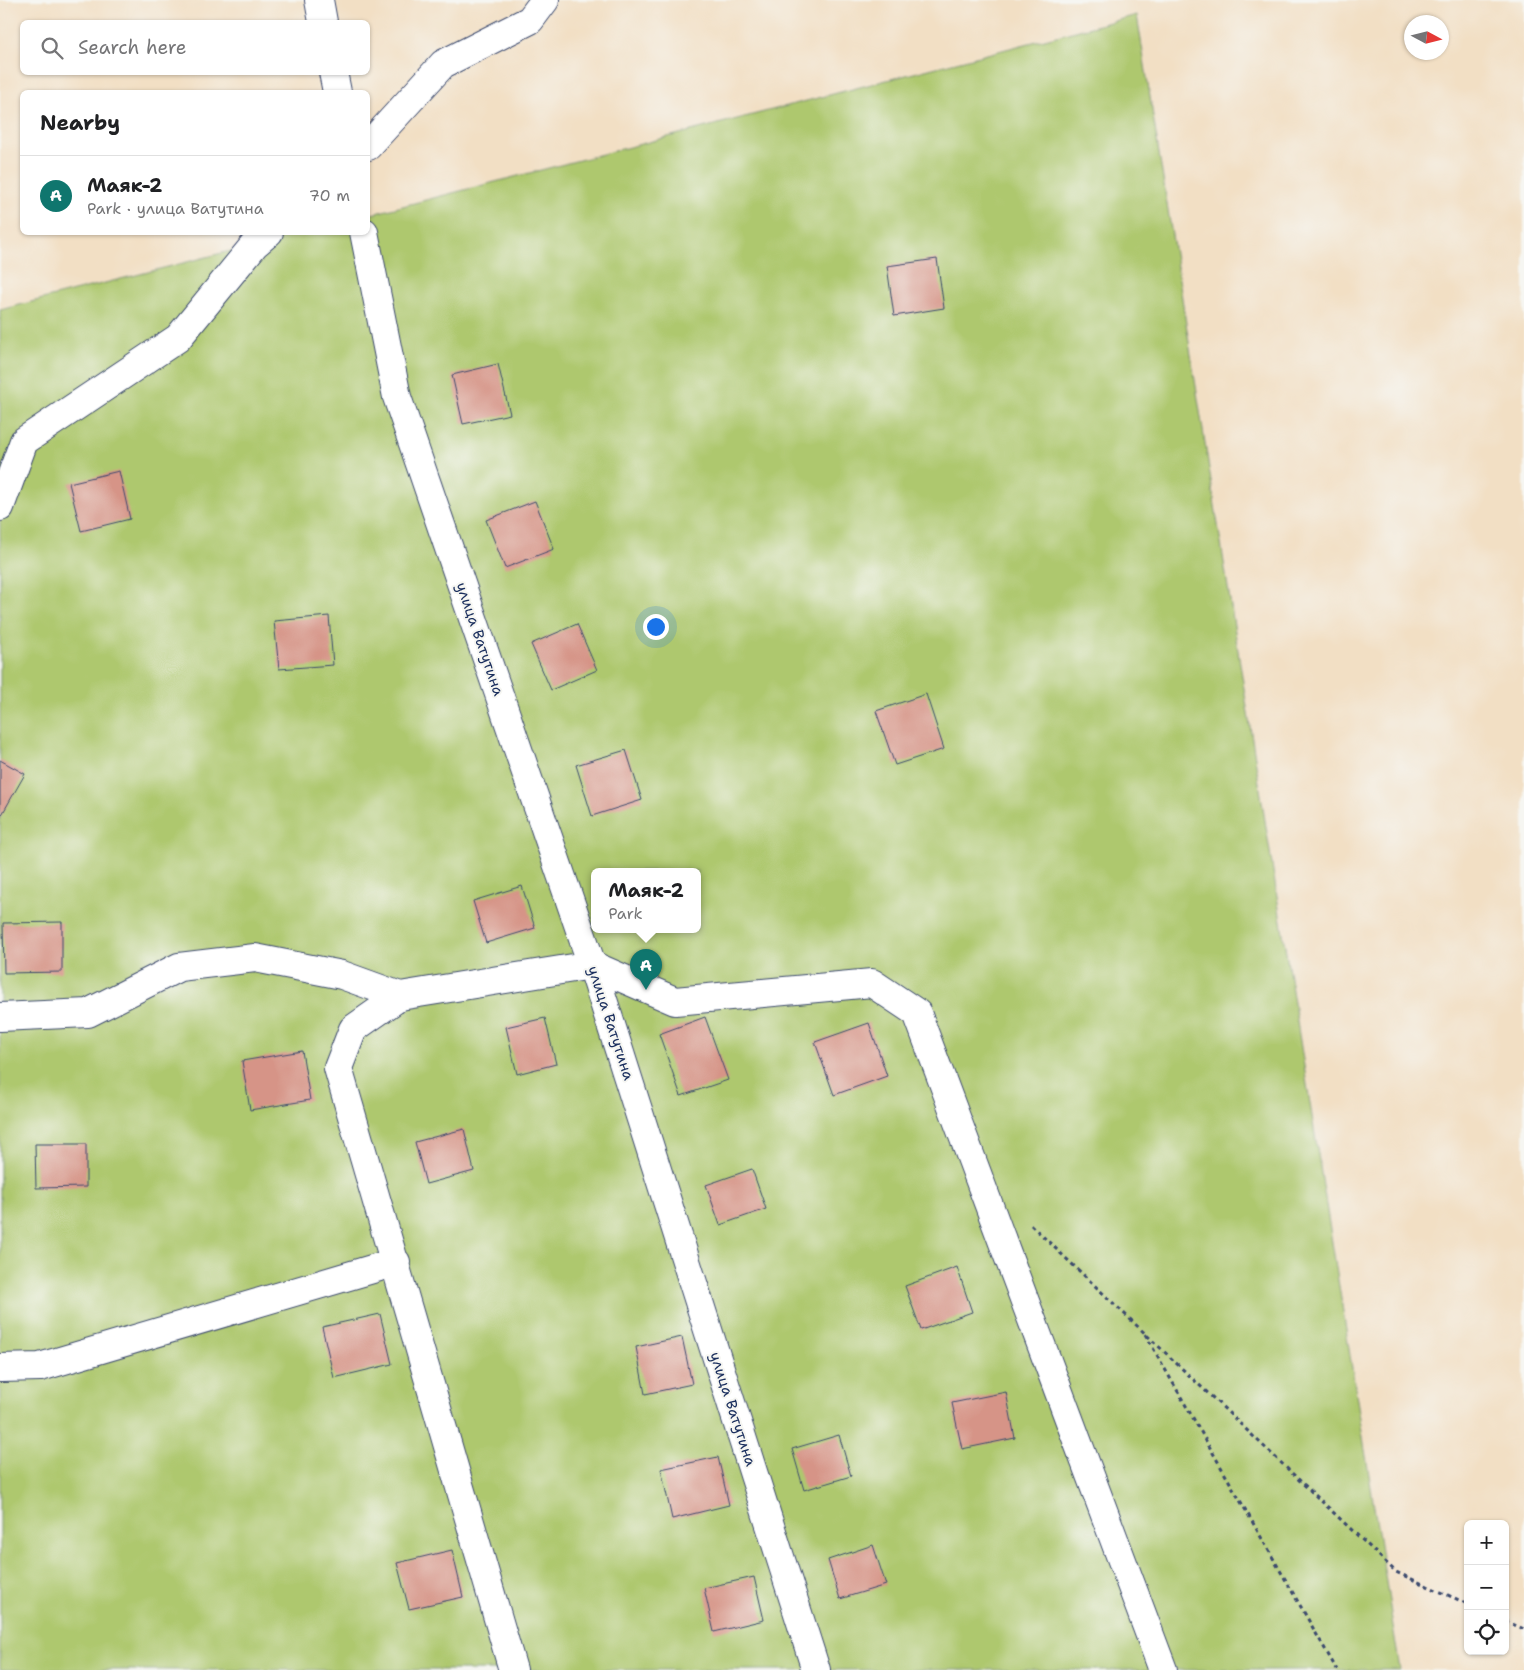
<!DOCTYPE html>
<meta charset="utf-8">
<style>
body{margin:0;font-family:"Shantell Sans",sans-serif;background:#f2f2f2;color:#202124}
.controls{position:absolute;right:15px;bottom:15px;display:grid;overflow:hidden;border-radius:8px;box-shadow:0 1px 4px #0004}
.controls button{width:45px;height:45px;display:grid;place-items:center;padding:0;border:0;border-bottom:1px solid #e0e0e0;background:#fff;color:#202124;font:25px sans-serif}
.compass{position:absolute;left:1404px;top:15px;width:45px;height:45px;border-radius:50%;background:#fff;box-shadow:0 1px 4px #0004;rotate:97deg}
.you{position:absolute;left:655px;top:626px;width:18px;height:18px;margin:-12px;border:4px solid #fff;border-radius:50%;background:#1a73e8;box-shadow:0 0 0 8px #1a73e833}
.badge{display:grid;place-items:center;width:32px;height:32px;border-radius:50%;background:#0f766e;color:#fff;font-size:16px;font-weight:700}
.pin{position:absolute;translate:-50% -41px;filter:drop-shadow(0 1px 2px #0008)}
.pin::after{content:'';position:absolute;top:26px;width:18px;height:15px;background:inherit;clip-path:polygon(0 0,100% 0,50% 100%)}
.popup{position:absolute;left:591px;top:868px;width:110px;height:65px;box-sizing:border-box;display:grid;place-content:center;border-radius:8px;background:#fff;filter:drop-shadow(0 1px 4px #0005);font-size:16px;white-space:nowrap;color:#757577}
.popup b{font-size:19px;color:#202124}
.popup::after{content:'';position:absolute;left:50%;top:100%;margin-left:-10px;border:10px solid transparent;border-top-color:#fff}
.list{margin:0;padding:0;list-style:none}
h2{display:flex;justify-content:space-between;align-items:center;height:65px;margin:0;padding:0 20px;font-size:21px}
h2 small{font-size:16px;font-weight:400;color:#757577}
.list li{display:grid;grid-template-columns:32px 1fr auto;gap:15px;align-items:center;box-sizing:border-box;height:80px;padding:0 20px;border-top:1px solid #e0e0e0}
.list b{display:block;font-size:19px;white-space:nowrap}
.list p{margin:0;font-size:16px;white-space:nowrap;color:#757577}
.list em{font-size:16px;font-style:normal;color:#757577}
.icon{flex:none;width:28px;height:28px;fill:none;stroke:currentColor;stroke-width:2;stroke-linecap:round;stroke-linejoin:round}
.map{position:relative;flex:none;width:1524px;height:1670px;overflow:hidden}
.search{position:absolute;background:#fff;box-shadow:0 1px 4px #0004;left:20px;top:20px;width:350px;height:55px;display:flex;align-items:center;gap:12px;box-sizing:border-box;padding:0 18px;border-radius:8px;color:#757577;font-size:19px}
.panel{position:absolute;background:#fff;box-shadow:0 1px 4px #0004;left:20px;top:90px;width:350px;height:145px;border-radius:8px}
.map>svg:first-child{display:block}
.green{fill:#aec86e;stroke:#647c66;fill-rule:evenodd}
.building{fill:#d69487}
.lines{fill:none;stroke-linecap:round;stroke-linejoin:round}
.minor-casing{stroke:#3b496d;stroke-width:30}
.path{stroke:#3b496d;stroke-width:3;stroke-dasharray:4 4;stroke-linecap:butt}
.minor{stroke:#fff;stroke-width:28}
.labels{text-anchor:middle;stroke-width:4;stroke-linejoin:round;paint-order:stroke}
.street-label{font-size:15px;fill:#1b2f5e;stroke:#f6f6f2}
</style>
<div class="map">
<svg width="1524" height="1670" viewBox="0 0 1524 1670">
<rect width="100%" height="100%" fill="#f6f6f2"/>
<filter id="ink" filterUnits="userSpaceOnUse"><feTurbulence type="fractalNoise" baseFrequency=".02" numOctaves="2"/><feDisplacementMap in="SourceGraphic" scale="10" xChannelSelector="R" yChannelSelector="G"/><feConvolveMatrix kernelMatrix="1 2 1 2 8 2 1 2 1" color-interpolation-filters="sRGB"/></filter>
<filter id="wash" filterUnits="userSpaceOnUse"><feTurbulence type="fractalNoise" baseFrequency=".0096" numOctaves="4" result="noise"/><feDisplacementMap in="SourceGraphic" scale="20" xChannelSelector="R" yChannelSelector="G"/><feGaussianBlur stdDeviation="1.12" result="paint"/><feColorMatrix in="noise" values="0 0 0 0 0 0 0 0 0 0 0 0 0 0 0 0 0 1.4 0 .05"/><feComposite in="paint" operator="in"/></filter>
<g filter="url(#wash)">
<rect width="100%" height="100%" fill="#f2dfc4"/>
<!-- green -->
<path class="green" d="M1137 15 1400 1670H0V310L300 233 368 232V215ZM595 871H697V929H595Z"/>
<g id="blocks">
<!-- building -->
<path class="building" d="M937 259 944 308 894 316 887 266Z
M498 364 510 414 463 424 452 375Z
M119 471 130 519 81 531 69 483Z
M535 501 554 549 505 568 486 520Z
M329 616 333 665 279 669 274 621Z
M577 624 597 670 551 690 531 644Z
M926 694 944 749 895 765 876 711Z
M626 750 642 800 592 816 576 765Z
M0 760 25 774 0 818Z
M522 886 535 928 486 943 473 901Z
M62 922V972L4 973 3 923Z
M705 1017 728 1080 681 1096 659 1034Z
M545 1018 556 1064 517 1074 506 1027Z
M869 1023 887 1076 834 1095 815 1042Z
M302 1051 310 1100 250 1110 242 1061Z
M464 1129 474 1171 426 1184 415 1142Z
M35 1144H86V1187L36 1188Z
M752 1169 766 1209 720 1225 706 1185Z
M957 1267 972 1312 921 1330 905 1286Z
M380 1314 392 1364 334 1378 322 1327Z
M682 1337 692 1384 645 1394 636 1347Z
M1006 1392 1015 1438 962 1449 952 1403Z
M839 1435 851 1476 804 1490 792 1449Z
M718 1457 729 1505 672 1519 661 1469Z
M873 1545 886 1585 840 1599 828 1560Z
M452 1550 463 1597 409 1609 397 1563Z
M754 1577 764 1620 714 1632 704 1588Z"/>
</g>
</g>
<g filter="url(#ink)">
<use href="#blocks" fill-opacity="0" stroke="#3b496d" stroke-width="1"/>
<g class="lines">
<!-- minor casing -->
<g class="minor-casing">
<path id="minor" d="M319 0 323 22
M333 72 337 92
M368 146 443 64 530 20 545 0
M364 232 397 397 592 965 816 1670
M0 507 24 441 178 338 255 244 269 232
M0 1017 88 1013 179 967 255 958 342 975 400 996
M0 1368 40 1367 396 1262
M513 1670 338 1068 353 1029 400 996 592 965 675 1001 872 983 917 1013 1163 1670"/>
</g>
<!-- path -->
<path class="path" d="M1031 1225 1396 1572 1468 1604
M1145 1334 1337 1670
M1505 1621 1524 1629"/>
<!-- minor -->
<use href="#minor" class="minor"/>
</g>
</g>
<g class="labels">
<!-- street labels -->
<g class="street-label">
<text transform="translate(480 639) rotate(71)" y="5">улица Ватутина</text>
<text transform="translate(611 1023) rotate(72)" y="5">улица Ватутина</text>
<text transform="translate(733 1409) rotate(72)" y="5">улица Ватутина</text>
</g>
</g>
</svg>
<div class="controls">
<button>+</button>
<button>−</button>
<button><svg class="icon" aria-label="locate" viewBox="0 0 24 24"><circle cx="12" cy="12" r="6"/><path d="M12 2v4M12 18v4M2 12h4M18 12h4"/></svg></button>
</div>
<svg class="compass" viewBox="-18 -18 36 36"><path d="M0-13l5 13h-10z" fill="#e53935"/><path d="M0 13l5-13h-10z" fill="#757577"/></svg>
<div class="you"></div>
<div class="pin badge" style="left:646px;top:990px">A</div>
<div class="popup"><b>Маяк-2</b>Park</div>
<div class="search"><svg class="icon" aria-label="search" viewBox="0 0 24 24"><circle cx="10" cy="10" r="6"/><path d="M15 15l6 6"/></svg>Search here</div>
<section class="panel">
<h2>Nearby<small></small></h2>
<ul class="list">
<li><span class="badge">A</span><div><b>Маяк-2</b><p>Park · улица Ватутина</p></div><em>70 m</em></li>
</ul>
</section>
</div>
